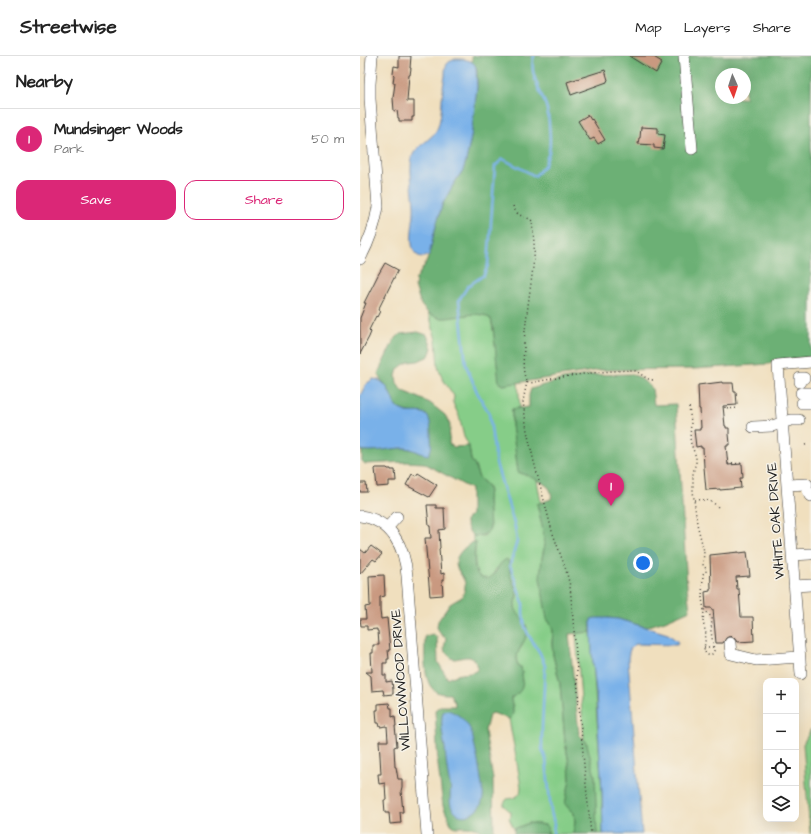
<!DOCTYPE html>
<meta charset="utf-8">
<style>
body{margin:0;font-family:"Architects Daughter",sans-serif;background:#f2f2f2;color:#222}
.controls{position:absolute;right:12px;bottom:12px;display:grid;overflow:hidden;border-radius:8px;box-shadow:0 4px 16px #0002}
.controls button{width:36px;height:36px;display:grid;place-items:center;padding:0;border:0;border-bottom:1px solid #e0e0e0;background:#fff;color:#222;font:20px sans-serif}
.compass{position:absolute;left:355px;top:12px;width:36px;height:36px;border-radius:50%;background:#fff;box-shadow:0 4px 16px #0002;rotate:177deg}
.you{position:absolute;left:283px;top:507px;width:14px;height:14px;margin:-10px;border:3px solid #fff;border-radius:50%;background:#1a73e8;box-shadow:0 0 0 6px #1a73e833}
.badge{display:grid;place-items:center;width:26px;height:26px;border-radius:50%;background:#db2777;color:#fff;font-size:13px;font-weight:700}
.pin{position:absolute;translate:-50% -33px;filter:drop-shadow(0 1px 2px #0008)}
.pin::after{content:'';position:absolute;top:21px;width:14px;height:12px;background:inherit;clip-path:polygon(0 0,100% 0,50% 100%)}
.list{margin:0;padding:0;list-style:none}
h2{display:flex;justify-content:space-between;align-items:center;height:52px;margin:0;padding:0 16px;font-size:17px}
h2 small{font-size:13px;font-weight:400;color:#767676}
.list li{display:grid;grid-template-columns:26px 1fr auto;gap:12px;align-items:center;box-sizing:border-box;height:60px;padding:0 16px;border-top:1px solid #e0e0e0}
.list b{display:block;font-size:15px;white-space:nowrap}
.list p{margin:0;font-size:13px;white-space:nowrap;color:#767676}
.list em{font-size:13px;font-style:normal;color:#767676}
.actions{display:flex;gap:8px;padding:12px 16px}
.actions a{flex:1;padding:9px 0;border:1px solid #db2777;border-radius:12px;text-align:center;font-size:14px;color:#db2777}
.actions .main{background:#db2777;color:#fff}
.icon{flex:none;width:22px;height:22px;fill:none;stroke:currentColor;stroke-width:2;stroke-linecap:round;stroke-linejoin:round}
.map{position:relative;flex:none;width:451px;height:778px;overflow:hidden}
header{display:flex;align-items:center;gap:24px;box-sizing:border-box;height:56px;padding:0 20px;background:#fff;border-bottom:1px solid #e0e0e0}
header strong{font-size:19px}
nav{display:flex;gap:22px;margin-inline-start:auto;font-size:14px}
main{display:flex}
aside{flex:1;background:#fff}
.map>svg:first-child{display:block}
.green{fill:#86cd88;stroke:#517452}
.forest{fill:#6cb074;stroke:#446648;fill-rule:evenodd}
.water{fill:#79b1e9;stroke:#4a6682}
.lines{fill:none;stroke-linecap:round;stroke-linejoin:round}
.stream{stroke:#79b1e9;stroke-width:2.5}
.building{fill:#c99980}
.minor-casing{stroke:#3c3934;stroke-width:12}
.path{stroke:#3c3934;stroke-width:1.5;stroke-dasharray:1 3;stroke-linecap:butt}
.minor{stroke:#fff;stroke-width:11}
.labels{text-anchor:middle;stroke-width:3;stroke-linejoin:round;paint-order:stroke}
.street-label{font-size:14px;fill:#1c1c1c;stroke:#f7f3e8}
</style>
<header>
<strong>Streetwise</strong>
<nav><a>Map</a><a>Layers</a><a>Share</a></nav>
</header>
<main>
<aside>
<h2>Nearby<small></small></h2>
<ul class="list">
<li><span class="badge">1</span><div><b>Mundsinger Woods</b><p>Park</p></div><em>50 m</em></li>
</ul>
<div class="actions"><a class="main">Save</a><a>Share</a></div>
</aside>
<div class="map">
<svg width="451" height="778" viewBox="0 0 451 778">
<rect width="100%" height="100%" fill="#f7f3e8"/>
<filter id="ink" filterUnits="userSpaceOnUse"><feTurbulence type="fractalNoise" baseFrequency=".025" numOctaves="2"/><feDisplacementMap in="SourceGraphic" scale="8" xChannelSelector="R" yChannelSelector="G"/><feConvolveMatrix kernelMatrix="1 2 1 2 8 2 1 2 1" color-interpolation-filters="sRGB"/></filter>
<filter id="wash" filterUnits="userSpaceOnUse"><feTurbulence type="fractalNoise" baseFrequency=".012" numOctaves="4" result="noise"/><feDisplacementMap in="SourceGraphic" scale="16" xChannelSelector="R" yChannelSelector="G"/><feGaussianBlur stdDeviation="0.9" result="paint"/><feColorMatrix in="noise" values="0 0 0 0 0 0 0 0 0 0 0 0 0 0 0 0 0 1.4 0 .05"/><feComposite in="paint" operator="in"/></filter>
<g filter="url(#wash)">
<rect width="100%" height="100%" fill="#f0dfbe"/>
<!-- green -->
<path class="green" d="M68 257 79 262 114 258 124 259 131 263 143 329 158 326 160 352 152 353V369L158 416 172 421 177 424 181 447 177 448 182 469 185 488 182 502 185 547 187 563 192 570 193 576 192 587 193 599 200 628 205 686 209 707 210 723 206 748 210 754 214 756 215 766 213 778H188V772L185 769 169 767 154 773 149 762 151 760V756L144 750V747L147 743 154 742 160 738 161 731 157 707 149 663 152 660 153 650 151 646V642L159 636 163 625 161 611 158 610 156 603 158 596 162 590V563L156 556 154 549 157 540 154 528 150 520 149 505C145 507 140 509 137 512 134 515 134 520 130 522 112 530 114 497 116 487L113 486V480H124L130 472 128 444 129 432 126 428 119 422 114 408 111 404 109 390 104 381 99 360 93 347 94 340 82 322 78 311 76 284 71 265Z
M231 576 242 736 243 778H237L227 688 224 683 216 577Z
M451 673V778H450L443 688Z"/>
<!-- forest -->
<path class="forest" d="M112 0H451V301L413 304 411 307 409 308 334 313 240 314 143 329 139 327 133 271 131 263 124 259 114 258 87 262H79L74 260 68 257 61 249 55 230 56 223 66 207 69 199 74 177 82 149 93 129 103 114 106 105 111 81 117 31V14L113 7 112 6ZM361 18H385V42H361Z
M58 276 67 279 72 292 69 300 58 305 49 306 43 309 38 313 36 320 37 327 41 334 70 347 85 359 90 369 89 388 94 391 109 390 111 404 114 408 119 422 126 428 129 432 128 444 130 472C126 480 121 480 113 480L108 474 106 468V465L111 458V433L64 407 46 406 5 408 2 405V395L44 392 50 393 65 398 69 363C64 355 56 358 48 356 43 355 39 353 35 351L25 328 21 324 18 318 19 315 34 284 40 278Z
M270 318 279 321 292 332 294 349 316 348 327 531 330 554 305 565 285 571 258 563 248 562 231 567V576L209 578 219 678 227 688 235 720 237 778H213L215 766 214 757 210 754 205 748 210 723 209 707 205 686 200 628 193 599 192 587 193 576 192 570 187 563 180 522 182 502 185 488 182 469 177 448 191 443C192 439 191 434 188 431 182 425 166 419 158 416L152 369V353L169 351V339L171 333 203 323 228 319Z
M113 486 116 487C114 497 111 521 125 522 129 523 128 523 131 521 138 516 137 507 147 503 151 508 149 515 151 521 153 527 156 532 157 538 157 542 154 546 155 550 156 559 165 563 167 572 169 583 158 591 157 601 156 604 157 607 158 610L161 611C162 618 165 631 159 636 157 639 154 640 151 642 151 651 157 657 149 663L133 657 129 659 125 675 133 723 134 778H124L123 776C115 770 105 771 95 771L91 768 83 750 78 709 75 654 80 650H95V647L90 638C85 638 79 638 75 635 62 626 65 594 65 580L73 578 77 581 78 606 88 623C93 620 96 619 101 618 107 617 112 618 117 614L118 610 114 604 110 601H105L95 603 91 602 85 596 84 592 86 582 81 579 77 571 78 565 90 548 102 541C103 538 105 534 105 531 106 525 101 519 98 514 91 502 104 491 113 486Z
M169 767 185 769 188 772V778H154V773Z"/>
<!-- water -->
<path class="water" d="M95 3C103 3 113 3 116 11L117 31 114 57 111 81 106 105 103 114 93 129 82 149 74 177 69 199C64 202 57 202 54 195 48 183 55 163 54 149 53 134 49 117 52 101 55 90 74 83 78 71 83 55 81 37 85 20 85 16 85 11 87 8 89 5 92 5 95 3Z
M13 323C28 324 30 339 36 351 39 353 43 355 47 356 54 357 64 354 68 361 71 366 71 375 71 380 71 386 73 394 68 399 60 398 53 392 44 392 30 392 14 397 0 394V340L6 328Z
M236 562H248L258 563 285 571 308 578 317 585 318 587 317 589H314L277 588C269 590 269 597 268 603L282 778H243L242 736 236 637 232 598 231 567V563Z
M87 654C96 656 106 664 110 673 113 678 113 685 115 691 118 704 120 716 122 730 122 733 124 738 123 742 122 754 104 767 94 755 87 748 92 737 90 729 87 717 86 705 85 692 83 681 80 667 83 656Z"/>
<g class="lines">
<!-- stream -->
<path class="stream" d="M174 0C168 16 181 35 186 50 189 58 191 87 189 96 188 100 186 104 185 108 183 112 178 116 175 120L143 103 135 110 128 209 124 219 108 230 99 244 106 309 117 336 129 357 136 407 155 471 157 485 150 509 163 547V557L165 571 169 580 180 597 185 610 182 673V693L186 703 191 756 194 767 193 778"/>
</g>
<g id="blocks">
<!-- building -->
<path class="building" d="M39 0H51L50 12H51L50 19H49L47 45H54V61H52V65H39V62H38L37 54 34 55 33 42 35 27H33L34 19 33 18 34 10 39 11Z
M269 0H292L302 6 296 17Z
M245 14 248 24 247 25V26L211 39 207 26Z
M228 59 231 64 232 63 245 84 238 88 234 82 230 84 218 65Z
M281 71 298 72V78L305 79 303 93 294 92V89L278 88 279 82H280Z
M25 207 38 214 18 254 20 255 17 261 16 260 9 274 11 276 9 281 0 298V262L6 247H4L18 219Z
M362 326V327H373L374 336H376L377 349 363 350 365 370H366V372H369V378L370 388H368V390H366L368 409 382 408 383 422H380L381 432 360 434V433L346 434 344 411 343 392H341V390L336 391 334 374H340V372H341L340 353H339L338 329Z
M16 412H27L28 413H31V414H35L36 425H29V430L17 431 15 413Z
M58 417 77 429 69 441 46 429 52 418 56 420Z
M0 427H6L7 436H0Z
M67 449H76V452H84L85 473 79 474 80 492 79 493 81 518 84 517V524H82L83 539 70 540 65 482H71L70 470H69Z
M11 490 22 498 16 505 13 503 0 518V493L5 497Z
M379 496V497L387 496 390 520 376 521 377 533H379L381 561H393L394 585 377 586 375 583 373 581 370 580 366 582 363 587H356L353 553H352V552H346L345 536 350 535V533H351L350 499Z
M24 519 25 540 20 541V555L21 563 27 562 30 594H28L29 603H27V607H23V619H26V626L32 625 33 634V638L24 639 23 634 12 635 11 620 6 616H12L11 597H13V589H19L18 575H17V573L7 574V570H1L0 563H6L5 551 10 550 9 520Z
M29 647 30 652H32V661L35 660 36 670H35L37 690 34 691 35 711H36L38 723H42V731L41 735 43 756H40L41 767 30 768 29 757H25L24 744H26L25 727 19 728 18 718H21L20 700 19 685H28L27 670 20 671 19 667H17L16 654H18V648Z"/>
</g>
</g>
<g filter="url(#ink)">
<use href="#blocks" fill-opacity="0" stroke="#3c3934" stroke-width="1"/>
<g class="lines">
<!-- minor casing -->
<g class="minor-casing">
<path id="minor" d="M324 0 332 93
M0 203C9 186 15 170 18 151L10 43V28L12 0
M440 326V322H444
M441 337H451
M442 347H451
M393 371 412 370 431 364H439
M427 429 447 428
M448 435 451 440
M0 460C32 464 45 492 47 520L67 778
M27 472 37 461
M432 499 450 498
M434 530 451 529
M370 587 371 598 396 604 439 601
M441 618 418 309 451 306"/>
</g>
<!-- path -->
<path class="path" d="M153 150C158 163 164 158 172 165 173 177 175 190 174 202 171 231 166 259 164 287 164 300 161 315 167 326L170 327C205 320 238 315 273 314 282 317 284 323 293 324
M167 326 163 345 167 375 174 406 192 475 206 514 210 530 216 597 218 636 224 709 231 778
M329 351 331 366 330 382 331 388 336 401V406L333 417V435L337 468 344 495 343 510 346 512V516L343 518 342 542 344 554 343 566 346 578 344 594 346 598 348 599 352 598 354 595 351 575 352 563 349 558 344 554
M365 351V353L379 352
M445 389 448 388
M368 408 383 407
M335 444C344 443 351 444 358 451
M344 591H353"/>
<!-- minor -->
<use href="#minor" class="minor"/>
</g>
</g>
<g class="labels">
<!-- street labels -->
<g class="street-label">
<text transform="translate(415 465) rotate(-94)" y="5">WHITE OAK DRIVE</text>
<text transform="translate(40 624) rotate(-94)" y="5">WILLOWWOOD DRIVE</text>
</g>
</g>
</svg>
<div class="controls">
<button>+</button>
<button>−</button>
<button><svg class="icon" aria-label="locate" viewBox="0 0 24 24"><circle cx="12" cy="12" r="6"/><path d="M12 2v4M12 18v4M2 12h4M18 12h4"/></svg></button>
<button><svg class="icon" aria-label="layers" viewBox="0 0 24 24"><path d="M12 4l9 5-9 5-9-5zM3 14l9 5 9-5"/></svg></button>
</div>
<svg class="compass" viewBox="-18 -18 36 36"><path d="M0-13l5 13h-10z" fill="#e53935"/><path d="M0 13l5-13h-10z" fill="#767676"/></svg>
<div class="you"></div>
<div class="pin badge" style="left:251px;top:450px">1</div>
</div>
</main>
